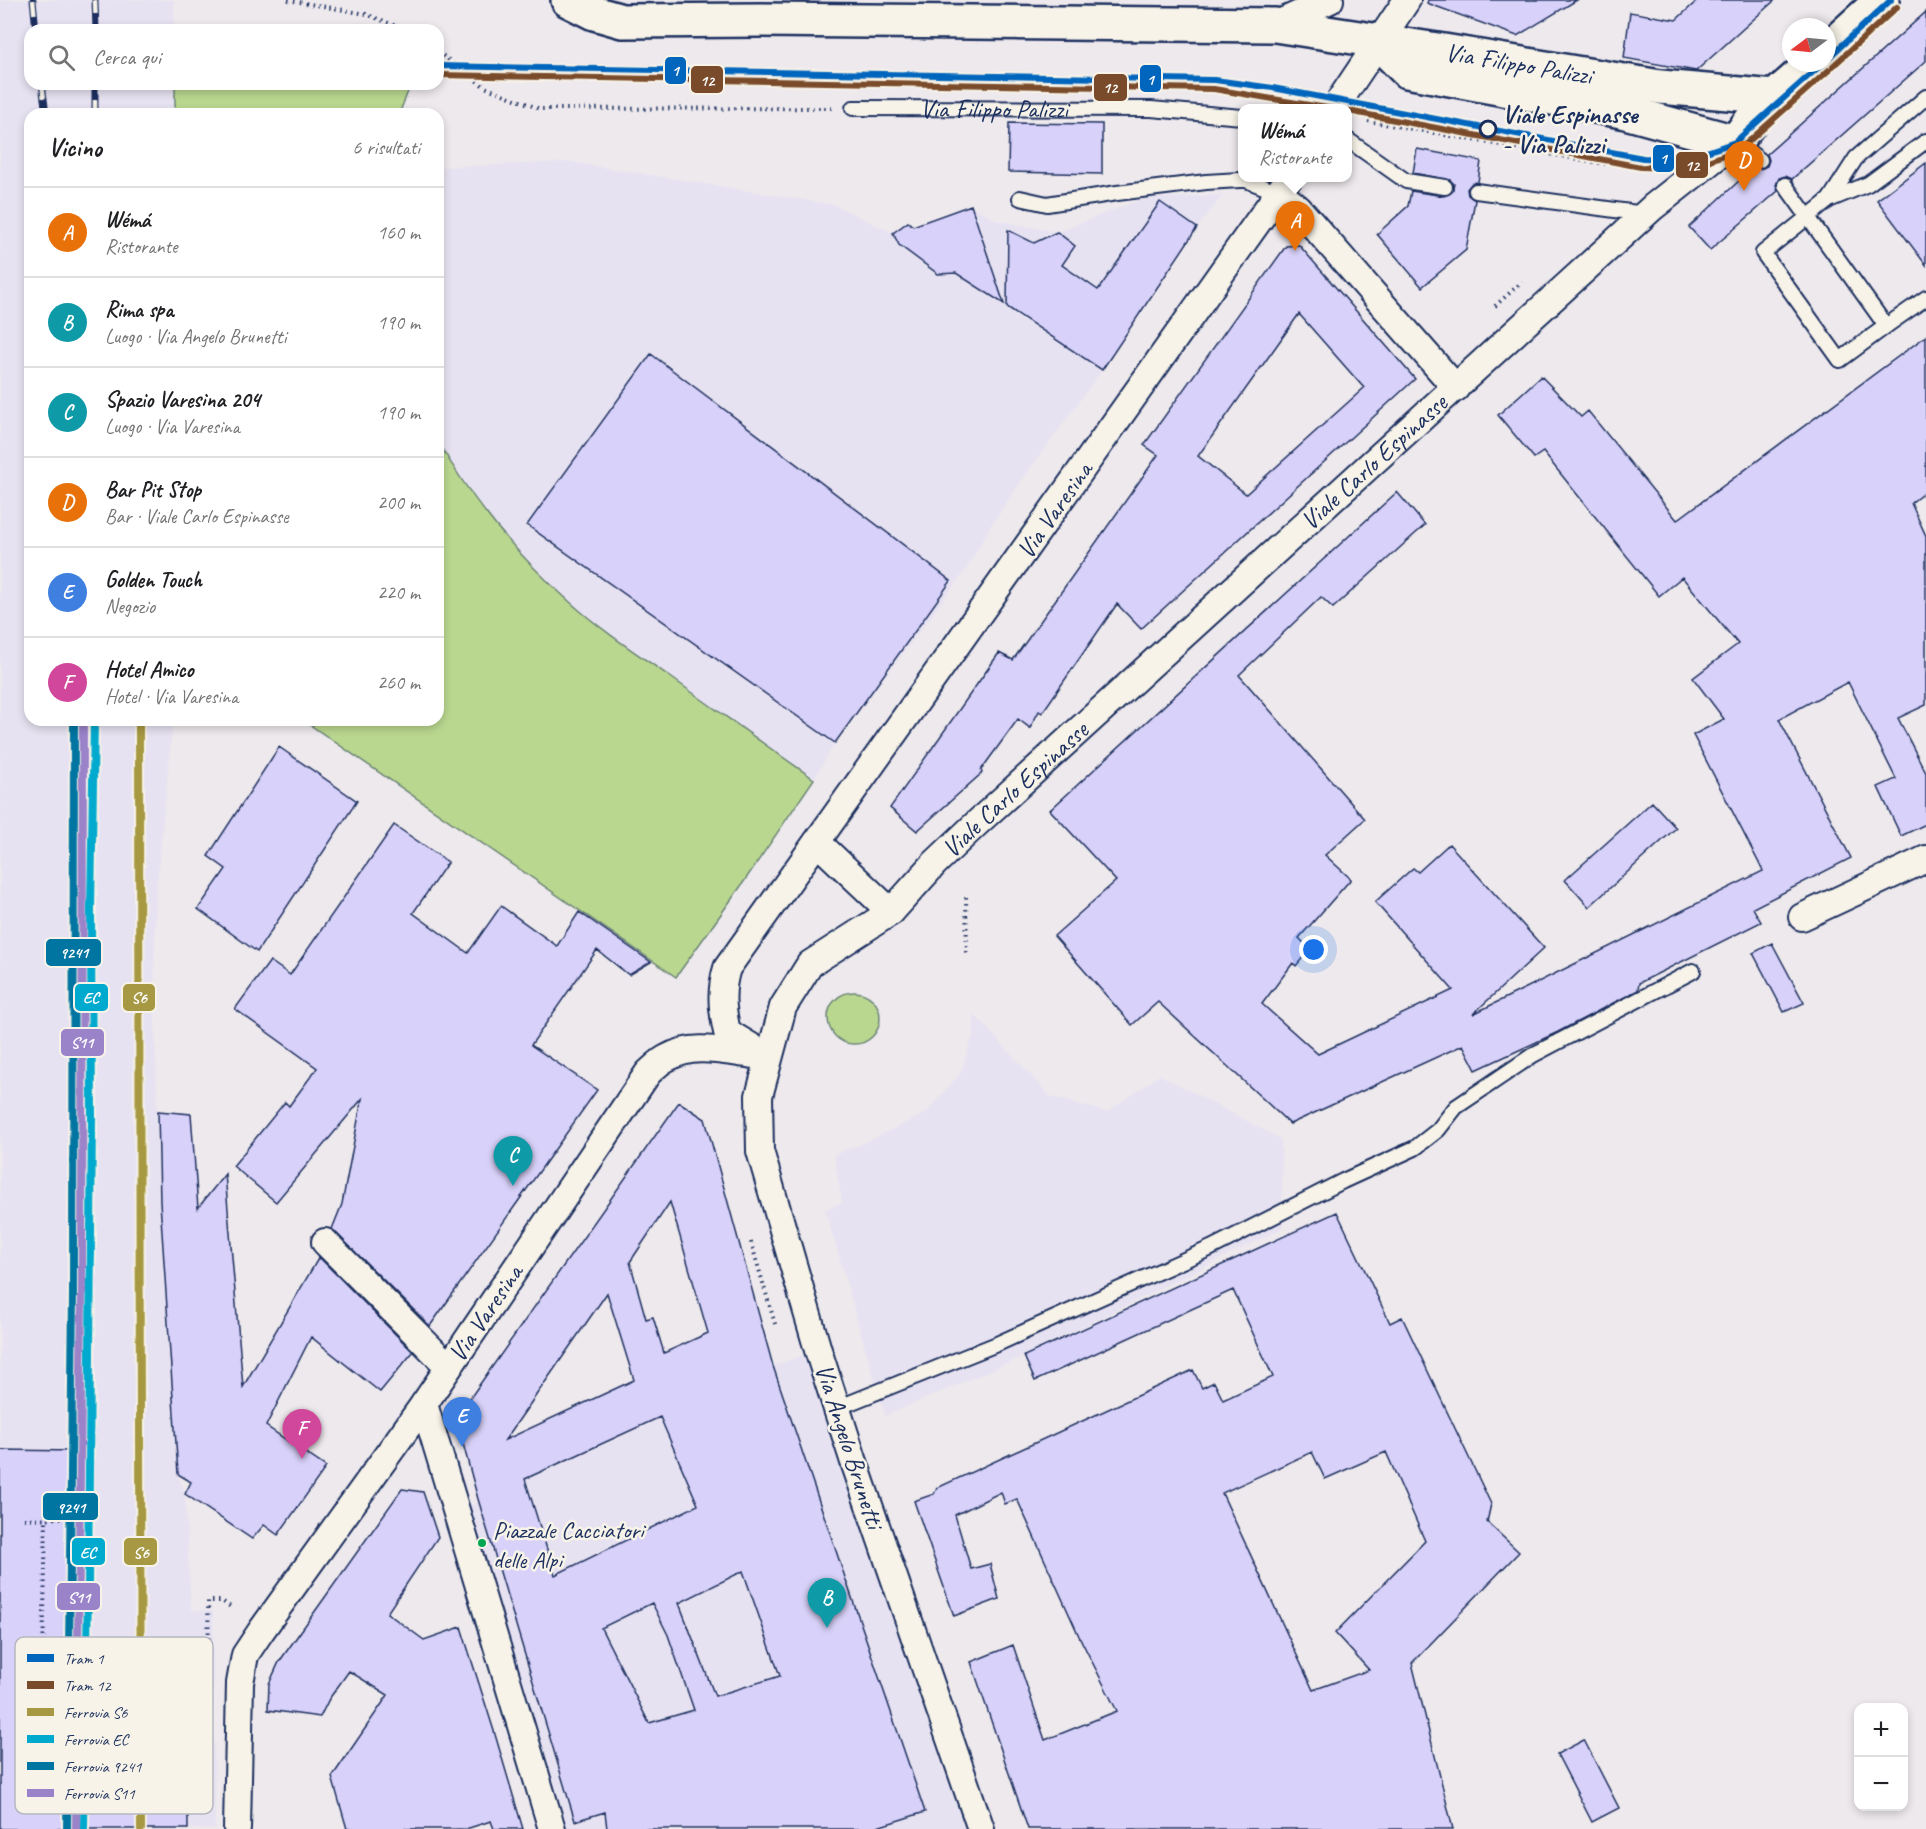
<!DOCTYPE html>
<html lang="it">
<meta charset="utf-8">
<style>
body{margin:0;font-family:Caveat,sans-serif;background:#f2f2f2;color:#202124}
.controls{position:absolute;right:18px;bottom:18px;display:grid;overflow:hidden;border-radius:12px;box-shadow:0 3px 9px #0003}
.controls button{width:54px;height:54px;display:grid;place-items:center;padding:0;border:0;border-bottom:2px solid #e0e0e0;background:#fff;color:#202124;font:30px sans-serif}
.compass{position:absolute;left:1782px;top:18px;width:54px;height:54px;border-radius:50%;background:#fff;box-shadow:0 3px 9px #0003;rotate:254deg}
.you{position:absolute;left:1314px;top:950px;width:21px;height:21px;margin:-15px;border:4px solid #fff;border-radius:50%;background:#1a73e8;box-shadow:0 0 0 9px #1a73e833}
.badge{display:grid;place-items:center;width:39px;height:39px;border-radius:50%;background:#c8321e;color:#fff;font-size:20px;font-weight:700}
.pin{position:absolute;translate:-50% -50px;filter:drop-shadow(0 2px 3px #0008)}
.pin::after{content:'';position:absolute;top:32px;width:21px;height:18px;background:inherit;clip-path:polygon(0 0,100% 0,50% 100%)}
.popup{position:absolute;left:1238px;top:104px;width:114px;height:78px;box-sizing:border-box;display:grid;place-content:center;border-radius:12px;background:#fff;filter:drop-shadow(0 2px 4px #0005);font-size:20px;white-space:nowrap;color:#757577}
.popup b{font-size:22px;color:#202124}
.popup::after{content:'';position:absolute;left:50%;top:100%;margin-left:-12px;border:12px solid transparent;border-top-color:#fff}
.list{margin:0;padding:0;list-style:none}
h2{display:flex;justify-content:space-between;align-items:center;height:78px;margin:0;padding:0 24px;font-size:26px}
h2 small{font-size:20px;font-weight:400;color:#757577}
.list li{display:grid;grid-template-columns:39px 1fr auto;gap:18px;align-items:center;box-sizing:border-box;height:90px;padding:0 24px;border-top:2px solid #e0e0e0}
.list b{display:block;font-size:22px;white-space:nowrap}
.list p{margin:0;font-size:20px;white-space:nowrap;color:#757577}
.list em{font-size:20px;font-style:normal;color:#757577}
.icon{flex:none;width:33px;height:33px;fill:none;stroke:currentColor;stroke-width:2;stroke-linecap:round;stroke-linejoin:round}
.map{position:relative;flex:none;width:1926px;height:1829px;overflow:hidden}
.search{position:absolute;background:#fff;box-shadow:0 3px 9px #0003;left:24px;top:24px;width:420px;height:66px;display:flex;align-items:center;gap:15px;box-sizing:border-box;padding:0 21px;border-radius:18px;color:#757577;font-size:22px}
.panel{position:absolute;background:#fff;box-shadow:0 3px 9px #0003;left:24px;top:108px;width:420px;height:618px;border-radius:18px}
.map>svg:first-child{display:block}
.built{fill:#e7e2f1}
.green{fill:#bad78f;stroke:#6a8376;stroke-width:1.5}
.building{fill:#d8d1f9;stroke:#1b2f5e;stroke-width:1.5;fill-rule:evenodd}
.lines{fill:none;stroke-linecap:round;stroke-linejoin:round}
.lane-casing{stroke:#1b2f5e;stroke-width:18}
.street-casing{stroke:#1b2f5e;stroke-width:30}
.secondary-casing{stroke:#1b2f5e;stroke-width:38}
.path{stroke:#1b2f5e;stroke-width:4;stroke-dasharray:1.5 4.5;stroke-linecap:butt}
.lane{stroke:#f7f3e8;stroke-width:14}
.street{stroke:#f7f3e8;stroke-width:26}
.secondary{stroke:#f7f3e8;stroke-width:33}
.rail-casing{stroke:#1b2f5e;stroke-width:7}
.rail{stroke:#f7f3e8;stroke-width:4.5;stroke-dasharray:14;stroke-linecap:butt}
.rail-1-casing{stroke:#f7f3e8;stroke-width:12}
.rail-2-casing{stroke:#f7f3e8;stroke-width:12}
.rail-3-casing{stroke:#f7f3e8;stroke-width:12}
.rail-4-casing{stroke:#f7f3e8;stroke-width:12}
.rail-1{stroke:#a79843;stroke-width:8}
.rail-2{stroke:#00a9ce;stroke-width:8}
.rail-3{stroke:#0075a1;stroke-width:8}
.rail-4{stroke:#9a83c9;stroke-width:8}
.tram-1-casing{stroke:#f7f3e8;stroke-width:10}
.tram-2-casing{stroke:#f7f3e8;stroke-width:10}
.tram-1{stroke:#0065bd;stroke-width:6}
.tram-2{stroke:#7a4b2a;stroke-width:6}
.stop-dot{fill:#f7f3e8;stroke:#1b2f5e;stroke-width:3}
.bus-dot{fill:#00a651;stroke:#f7f3e8;stroke-width:2}
.labels{text-anchor:middle;stroke-width:5;stroke-linejoin:round;paint-order:stroke}
.bus-label{font-size:24px;fill:#1b2f5e;stroke:#f7f3e8;text-anchor:start}
.street-label{font-size:26px;fill:#1b2f5e;stroke:#f7f3e8}
.stop-label{font-size:26px;font-weight:bold;fill:#1b2f5e;stroke:#f7f3e8;text-anchor:start}
.key{fill:#f7f3e8;stroke:#b5b8bf;stroke-width:1.5}
.key-label{font-size:16px;fill:#1b2f5e}
.line-badge{stroke:#f7f3e8;stroke-width:2}
.badge-label{font-size:16px;text-anchor:middle;font-weight:bold;fill:#fff}
</style>
<div class="map">
<svg width="1926" height="1829" viewBox="0 0 1926 1829">
<rect width="100%" height="100%" fill="#eee9ed"/>
<filter id="ink" filterUnits="userSpaceOnUse"><feTurbulence type="fractalNoise" baseFrequency=".0167" numOctaves="2"/><feDisplacementMap in="SourceGraphic" scale="12" xChannelSelector="R" yChannelSelector="G"/><feConvolveMatrix kernelMatrix="1 2 1 2 8 2 1 2 1" color-interpolation-filters="sRGB"/></filter>
<g filter="url(#ink)">
<!-- built -->
<path class="built" d="M0 0H174V30H30V84H175V114H30V720H173L156 893 154 986 160 1202 178 1474 185 1494 191 1610 213 1611 215 1829H0Z
M570 162 835 205 893 233 908 222 913 226 971 205 996 220 1057 232 1142 199 1223 195 1197 228 1102 370 1022 480 990 527 966 570 835 743 814 779 614 637 571 603 523 556 495 525 456 472 438 441V170L444 167Z
M974 1014 1051 1097 1107 1112 1160 1075 1281 1139 1283 1228 1024 1356 885 1416 825 1209 842 1203 834 1155 864 1143 926 1113 961 1072 974 1031Z
M818 1350 983 1829H552L456 1512 773 1366Z"/>
<!-- green -->
<path class="green" d="M279 84H411L399 114H175V86Z
M438 441C472 502 518 556 570 602 601 630 635 652 669 676 717 710 765 745 814 779L741 886 676 977 303 720H438Z
M828 1018a26 26 0 1 1 52 0a26 26 0 1 1-52 0Z"/>
<!-- building -->
<path class="building" d="M1428 0H1577L1517 36 1427 3Z
M1698 0H1775L1696 71 1624 58 1630 12 1676 20Z
M1926 12V61L1792 179 1785 176 1779 178 1776 185 1778 191 1710 250 1689 227 1754 167 1760 169 1767 166 1769 160 1767 154Z
M1009 123 1102 124V174L1008 172Z
M1417 149 1481 161 1478 182 1472 183 1467 189 1468 195 1475 200 1466 250 1422 287 1377 234 1408 206 1411 191 1444 196 1452 192 1454 184 1450 180 1413 173Z
M1926 163V265L1877 200Z
M1160 202 1197 228 1102 370 1007 307 1008 230 1034 243 1057 232 1075 246 1062 265 1098 290Z
M971 205 1004 304 956 273 938 274 899 245 893 233 908 222 913 226Z
M1299 245 1415 379 1141 629 1117 604 1042 713 1039 711 1030 728 1018 719 981 770 982 773 917 831 890 808 999 653 1013 660 1158 455 1144 445 1286 246ZM1299 314 1364 388 1246 494 1198 456Z
M1926 336V491L1911 503 1926 536V705L1898 718 1926 773V824L1901 836 1878 787 1896 779 1848 682 1779 719 1851 858 1753 908 1761 922 1639 983 1638 990 1558 1032 1476 1070 1463 1045 1290 1124 1158 1002 1132 1025 1054 936 1116 881 1050 810 1397 492 1425 525 1333 608 1321 597 1239 675 1365 819 1325 855 1351 879 1299 938 1310 949 1296 966 1293 963 1262 1004 1318 1054 1453 990 1375 902 1413 868 1418 872 1449 844 1544 948 1473 1014 1763 871 1693 735 1724 719 1693 678 1738 644 1682 577 1659 596 1543 452 1534 458 1498 415 1541 376 1581 417 1588 411 1677 520Z
M651 354 951 581 835 743 527 525Z
M279 747 357 801 257 952 198 909 226 869 208 856Z
M1652 802 1676 828 1589 907 1565 880Z
M394 825 448 862 413 913 468 953 501 906 557 946 579 912 651 962 629 975 597 950 531 1045 597 1090 430 1326 332 1229 342 1204 362 1099 276 1202 233 1166 285 1102 289 1106 317 1068 235 1009 270 961 290 975Z
M1772 943 1804 1003 1784 1012 1753 953Z
M679 1102 705 1119 773 1366 925 1812 871 1829H607L605 1812 575 1821 478 1499 456 1418ZM670 1202 708 1333 664 1353 653 1317 646 1319 630 1262ZM607 1293 634 1380 505 1440ZM660 1417 698 1505 555 1575 525 1479ZM743 1571 780 1676 715 1696 679 1603ZM652 1603 668 1635 694 1710 649 1723 601 1628Z
M158 1111 191 1114 198 1208 225 1174 243 1387 319 1257 413 1352 380 1392 311 1337 266 1426 326 1467 278 1535 264 1525 252 1539 185 1494 191 1482 178 1474 160 1202Z
M1337 1212 1390 1323 1402 1317 1491 1504 1487 1522 1519 1552 1412 1663 1453 1829H1028L971 1662 1013 1645 1045 1740 1117 1711 1079 1636 1017 1499 1005 1504 1001 1492 955 1515 971 1569 990 1564 999 1599 954 1616 914 1501 934 1494 937 1488 1193 1370 1202 1388 1214 1382 1223 1400 1273 1377 1233 1290 1035 1381 1024 1356ZM1312 1452 1325 1479 1386 1452 1425 1541 1335 1633 1369 1670 1313 1690 1222 1493Z
M0 1450 77 1451 73 1653 187 1655 188 1829H0Z
M402 1489 423 1492 438 1537 387 1613 424 1640 461 1627 494 1731 523 1829H494L491 1821 466 1829H347L332 1777 388 1695 349 1671 329 1699 320 1717 268 1710 269 1684 279 1662Z
M1584 1740 1619 1808 1592 1822 1557 1754Z"/>
<g class="lines">
<!-- lane casing -->
<g class="lane-casing">
<g id="lane">
<path id="s1" d="M853 108 1151 109 1242 117"/>
<path d="M1348 140 1406 181 1445 187"/>
<path d="M1735 142 1760 160"/>
<path d="M1785 185 1886 326 1926 298"/>
<path d="M1476 191 1637 213 1646 211"/>
<path d="M1020 198 1047 204 1117 193 1206 182 1240 180H1246L1279 193"/>
<path d="M1829 200 1856 158 1926 97"/>
<path d="M1886 326 1840 360 1763 253 1829 200 1868 184 1926 141"/>
<path d="M837 1408 997 1344 1211 1248 1343 1181 1415 1148 1438 1130 1456 1107 1533 1055 1693 971"/>
</g>
</g>
<!-- street casing -->
<g class="street-casing">
<g id="street">
<path d="M1275 25 1330 0"/>
<path d="M1334 109 1407 0"/>
<path d="M1279 193 1298 208 1456 388"/>
<path d="M817 842 891 912"/>
<path d="M1802 917 1926 859"/>
<path d="M768 1057 727 1032C722 1009 720 991 727 968L1289 178"/>
<path d="M325 1242 449 1367"/>
<path d="M424 1404 552 1829"/>
<path d="M237 1829 240 1683 245 1655 261 1631 424 1404 648 1073C654 1068 660 1061 667 1058 694 1042 725 1052 754 1055"/>
<path id="s2" d="M981 1829 853 1459 818 1350 760 1151 759 1096 783 1007 810 964 891 912 935 863 976 824 1653 207 1735 142"/>
</g>
</g>
<!-- secondary casing -->
<g class="secondary-casing">
<g id="secondary">
<path id="s3" d="M568 0 594 13 622 21 761 20 1275 25 1444 51 1660 87 1775 97"/>
<path d="M1378 42 1407 71 1622 111 1735 142"/>
<path d="M1827 50 1882 0"/>
<path d="M1735 142 1757 113 1813 63"/>
</g>
</g>
<!-- path -->
<path class="path" d="M288 0 366 14 406 30
M438 52 485 87 540 109 834 108
M1368 121 1605 164
M1495 306 1522 282
M966 897 967 955
M751 1242 775 1324
M24 1519 63 1518
M158 1650V1793
M209 1651 208 1601H222L232 1608
M149 1793 173 1792
M105 1797 106 1650
M92 1798 117 1795
M40 1799 46 1518
M22 1800 59 1798"/>
<!-- lane -->
<use href="#lane" class="lane"/>
<!-- street -->
<use href="#street" class="street"/>
<!-- secondary -->
<use href="#secondary" class="secondary"/>
<!-- rail casing -->
<g class="rail-casing">
<path id="rail" d="M33 0 36 30
M95 0 96 30
M42 84 46 114
M95 114V84"/>
</g>
<!-- rail -->
<use href="#rail" class="rail"/>
<!-- rail-1 casing -->
<g class="rail-1-casing">
<path id="rail-1" d="M139 720C138 1090 141 1459 141 1829"/>
</g>
<!-- rail-2 casing -->
<g class="rail-2-casing">
<path id="rail-2" d="M84 1829 88 1590 92 1118 91 909 94 720"/>
</g>
<!-- rail-3 casing -->
<g class="rail-3-casing">
<path id="rail-3" d="M67 1829 73 1292 74 720"/>
</g>
<!-- rail-4 casing -->
<g class="rail-4-casing">
<path id="rail-4" d="M76 1829 82 1292 83 720"/>
</g>
<!-- rail-1 -->
<use href="#rail-1" class="rail-1"/>
<!-- rail-2 -->
<use href="#rail-2" class="rail-2"/>
<!-- rail-3 -->
<use href="#rail-3" class="rail-3"/>
<!-- rail-4 -->
<use href="#rail-4" class="rail-4"/>
<!-- tram-1 casing -->
<g class="tram-1-casing">
<path id="tram-1" d="M1827 59 1891 0
M438 66 1215 80 1273 88 1643 158 1673 159 1698 155 1735 142 1823 63"/>
</g>
<!-- tram-2 casing -->
<g class="tram-2-casing">
<path id="tram-2" d="M1833 66 1897 7
M438 75 1214 89 1333 109
M1348 111 1641 167 1674 168 1699 164 1739 150 1829 70"/>
</g>
<!-- tram-1 -->
<use href="#tram-1" class="tram-1"/>
<!-- tram-2 -->
<use href="#tram-2" class="tram-2"/>
</g>
</g>
<!-- markers -->
<circle class="stop-dot" cx="1488" cy="129" r="8"/>
<circle class="bus-dot" cx="482" cy="1543" r="5"/>
<g class="labels">
<!-- bus labels -->
<g class="bus-label">
<text x="493" y="1538">Piazzale Cacciatori<tspan x="493" dy="30">delle Alpi</tspan></text>
</g>
<!-- street labels -->
<g class="street-label">
<text dy="9" stroke="none"><textPath href="#s3" startOffset="958">Via Filippo Palizzi</textPath></text>
<text dy="9" stroke="none"><textPath href="#s1" startOffset="141">Via Filippo Palizzi</textPath></text>
<text dy="9" stroke="none"><textPath href="#s2" startOffset="1668">Viale Carlo Espinasse</textPath></text>
<text transform="translate(1054 510) rotate(-55)" y="9">Via Varesina</text>
<text dy="9" stroke="none"><textPath href="#s2" startOffset="1182">Viale Carlo Espinasse</textPath></text>
<text transform="translate(485 1313) rotate(-56)" y="9">Via Varesina</text>
<text transform="translate(850 1446) rotate(72)" y="9">Via Angelo Brunetti</text>
</g>
<!-- stop labels -->
<g class="stop-label">
<text x="1502" y="123">Viale Espinasse<tspan x="1502" dy="30">- Via Palizzi</tspan></text>
</g>
</g>
<!-- legend -->
<rect x="15" y="1637" width="198" height="177" rx="9" class="key"/>
<rect x="27" y="1654" width="27" height="8" fill="#0065bd"/>
<rect x="27" y="1681" width="27" height="8" fill="#7a4b2a"/>
<rect x="27" y="1708" width="27" height="8" fill="#a79843"/>
<rect x="27" y="1735" width="27" height="8" fill="#00a9ce"/>
<rect x="27" y="1762" width="27" height="8" fill="#0075a1"/>
<rect x="27" y="1789" width="27" height="8" fill="#9a83c9"/>
<g class="key-label">
<text x="64" y="1664">Tram 1</text>
<text x="64" y="1691">Tram 12</text>
<text x="64" y="1718">Ferrovia S6</text>
<text x="64" y="1745">Ferrovia EC</text>
<text x="64" y="1772">Ferrovia 9241</text>
<text x="64" y="1799">Ferrovia S11</text>
</g>
<g class="line-badge">
<rect x="664" y="56" width="23" height="29" rx="6" fill="#0065bd"/>
<rect x="1139" y="64" width="23" height="29" rx="6" fill="#0065bd"/>
<rect x="690" y="65" width="34" height="29" rx="6" fill="#7a4b2a"/>
<rect x="1093" y="73" width="35" height="29" rx="6" fill="#7a4b2a"/>
<rect x="1652" y="144" width="23" height="29" rx="6" fill="#0065bd"/>
<rect x="1675" y="151" width="34" height="28" rx="6" fill="#7a4b2a"/>
<rect x="45" y="938" width="57" height="29" rx="6" fill="#0075a1"/>
<rect x="74" y="983" width="35" height="29" rx="6" fill="#00a9ce"/>
<rect x="122" y="983" width="34" height="29" rx="6" fill="#a79843"/>
<rect x="60" y="1028" width="45" height="29" rx="6" fill="#9a83c9"/>
<rect x="42" y="1492" width="57" height="29" rx="6" fill="#0075a1"/>
<rect x="123" y="1537" width="35" height="29" rx="6" fill="#a79843"/>
<rect x="71" y="1537" width="35" height="29" rx="6" fill="#00a9ce"/>
<rect x="56" y="1582" width="45" height="29" rx="6" fill="#9a83c9"/>
</g>
<g class="badge-label">
<text x="675" y="76">1</text>
<text x="1150" y="85">1</text>
<text x="707" y="86">12</text>
<text x="1110" y="93">12</text>
<text x="1663" y="164">1</text>
<text x="1692" y="171">12</text>
<text x="74" y="958">9241</text>
<text x="91" y="1003">EC</text>
<text x="139" y="1003">S6</text>
<text x="82" y="1048">S11</text>
<text x="71" y="1513">9241</text>
<text x="141" y="1558">S6</text>
<text x="88" y="1558">EC</text>
<text x="79" y="1603">S11</text>
</g>
</svg>
<div class="controls">
<button>+</button>
<button>−</button>
</div>
<svg class="compass" viewBox="-18 -18 36 36"><path d="M0-13l5 13h-10z" fill="#e53935"/><path d="M0 13l5-13h-10z" fill="#757577"/></svg>
<div class="you"></div>
<div class="pin badge" style="left:1295px;top:251px;background:#e8710a">A</div>
<div class="popup"><b>Wémá</b>Ristorante</div>
<div class="pin badge" style="left:827px;top:1628px;background:#0f9aa8">B</div>
<div class="pin badge" style="left:513px;top:1186px;background:#0f9aa8">C</div>
<div class="pin badge" style="left:1744px;top:191px;background:#e8710a">D</div>
<div class="pin badge" style="left:462px;top:1447px;background:#3f7fe0">E</div>
<div class="pin badge" style="left:302px;top:1459px;background:#d1479c">F</div>
<div class="search"><svg class="icon" aria-label="search" viewBox="0 0 24 24"><circle cx="10" cy="10" r="6"/><path d="M15 15l6 6"/></svg>Cerca qui</div>
<section class="panel">
<h2>Vicino<small>6 risultati</small></h2>
<ul class="list">
<li><span class="badge" style="background:#e8710a">A</span><div><b>Wémá</b><p>Ristorante</p></div><em>160 m</em></li>
<li><span class="badge" style="background:#0f9aa8">B</span><div><b>Rima spa</b><p>Luogo · Via Angelo Brunetti</p></div><em>190 m</em></li>
<li><span class="badge" style="background:#0f9aa8">C</span><div><b>Spazio Varesina 204</b><p>Luogo · Via Varesina</p></div><em>190 m</em></li>
<li><span class="badge" style="background:#e8710a">D</span><div><b>Bar Pit Stop</b><p>Bar · Viale Carlo Espinasse</p></div><em>200 m</em></li>
<li><span class="badge" style="background:#3f7fe0">E</span><div><b>Golden Touch</b><p>Negozio</p></div><em>220 m</em></li>
<li><span class="badge" style="background:#d1479c">F</span><div><b>Hotel Amico</b><p>Hotel · Via Varesina</p></div><em>260 m</em></li>
</ul>
</section>
</div>
